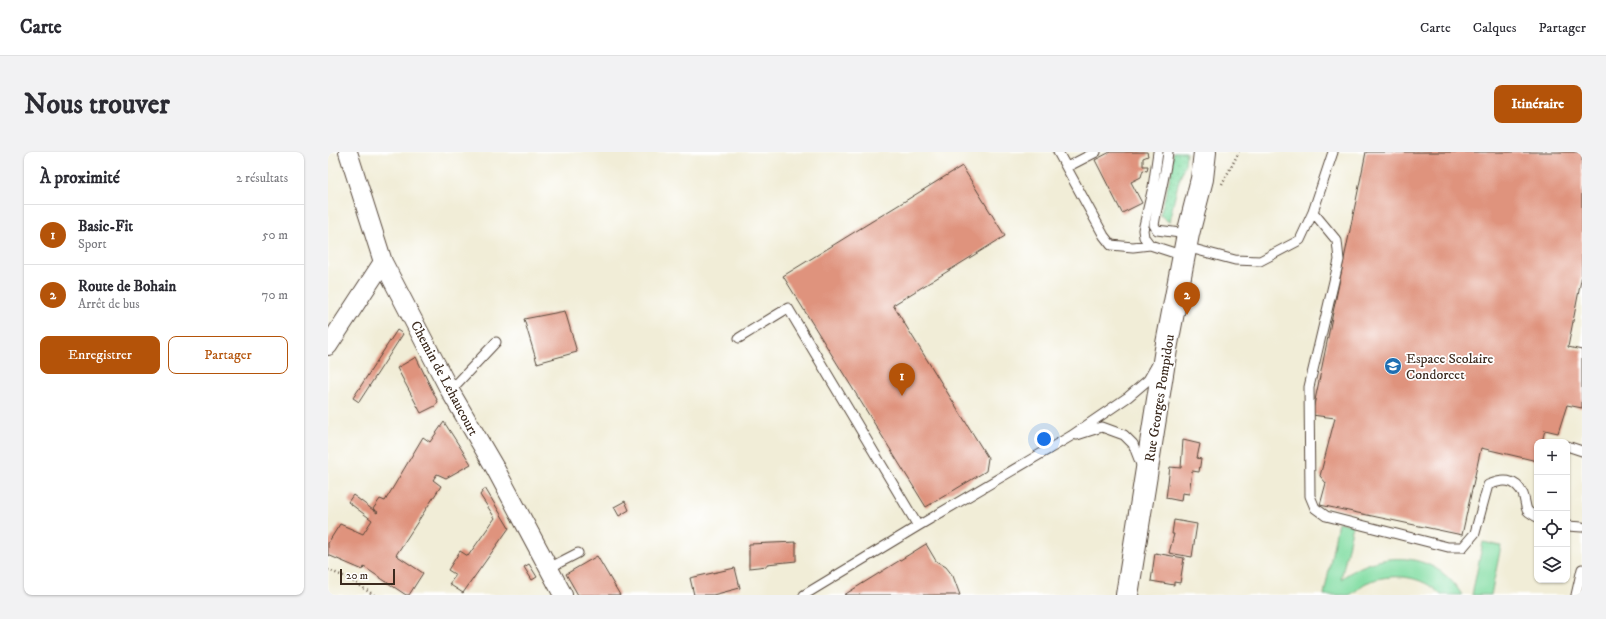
<!DOCTYPE html>
<html lang="fr">
<meta charset="utf-8">
<style>
body{margin:0;font-family:"IM FELL DW Pica",serif;background:#f2f2f3;color:#2b2b33}
.controls{position:absolute;right:12px;bottom:12px;display:grid;overflow:hidden;border-radius:8px;box-shadow:0 1px 3px #0004}
.controls button{width:36px;height:36px;display:grid;place-items:center;padding:0;border:0;border-bottom:1px solid #e1e1e2;background:#fff;color:#2b2b33;font:20px sans-serif}
.scale{position:absolute;left:12px;bottom:10px;width:55px;box-sizing:border-box;padding-left:4px;border:2px solid #3b2a1e;border-top:0;font-size:11px;line-height:14px;white-space:nowrap;color:#3b2a1e;-webkit-text-stroke:3px #fff;paint-order:stroke}
.you{position:absolute;left:716px;top:287px;width:14px;height:14px;margin:-10px;border:3px solid #fff;border-radius:50%;background:#1a73e8;box-shadow:0 0 0 6px #1a73e833}
.badge{display:grid;place-items:center;width:26px;height:26px;border-radius:50%;background:#b45309;color:#fff;font-size:13px;font-weight:700}
.pin{position:absolute;translate:-50% -33px;filter:drop-shadow(0 1px 2px #0008)}
.pin::after{content:'';position:absolute;top:21px;width:14px;height:12px;background:inherit;clip-path:polygon(0 0,100% 0,50% 100%)}
.list{margin:0;padding:0;list-style:none}
h2{display:flex;justify-content:space-between;align-items:center;height:52px;margin:0;padding:0 16px;font-size:17px}
h2 small{font-size:13px;font-weight:400;color:#7c7c81}
.list li{display:grid;grid-template-columns:26px 1fr auto;gap:12px;align-items:center;box-sizing:border-box;height:60px;padding:0 16px;border-top:1px solid #e1e1e2}
.list b{display:block;font-size:15px;white-space:nowrap}
.list p{margin:0;font-size:13px;white-space:nowrap;color:#7c7c81}
.list em{font-size:13px;font-style:normal;color:#7c7c81}
.actions{display:flex;gap:8px;padding:12px 16px}
.actions a{flex:1;padding:9px 0;border:1px solid #b45309;border-radius:8px;text-align:center;font-size:14px;color:#b45309}
.actions .main{background:#b45309;color:#fff}
.icon{flex:none;width:22px;height:22px;fill:none;stroke:currentColor;stroke-width:2;stroke-linecap:round;stroke-linejoin:round}
.map{position:relative;flex:none;width:1254px;height:443px;overflow:hidden;border-radius:8px}
header{display:flex;align-items:center;gap:24px;box-sizing:border-box;height:56px;padding:0 20px;background:#fff;border-bottom:1px solid #e1e1e2}
header strong{font-size:19px}
nav{display:flex;gap:22px;margin-inline-start:auto;font-size:14px}
.intro{display:flex;align-items:center;justify-content:space-between;box-sizing:border-box;height:96px;padding:0 24px}
h1{margin:0;font-size:28px}
.button{padding:10px 18px;border-radius:8px;background:#b45309;color:#fff;font-size:14px;font-weight:700}
main{display:flex;gap:24px;padding:0 24px}
aside{flex:1;background:#fff;border-radius:8px;box-shadow:0 1px 3px #0004}
.map>svg:first-child{display:block}
.grass{fill:url(#grass-dots);stroke:#5e8460}
.pitch{fill:#82dda3;stroke:#5e8460}
.building{fill:#df937d}
.lines{fill:none;stroke-linecap:round;stroke-linejoin:round}
.lane-casing{stroke:#56473a;stroke-width:11}
.street-casing{stroke:#56473a;stroke-width:20}
.secondary-casing{stroke:#56473a;stroke-width:24}
.path{stroke:#56473a;stroke-width:2.5;stroke-dasharray:1 3;stroke-linecap:butt}
.lane{stroke:#fff;stroke-width:9}
.street{stroke:#fff;stroke-width:18}
.secondary{stroke:#fff;stroke-width:22}
.labels{text-anchor:middle;stroke-width:3.5;stroke-linejoin:round;paint-order:stroke}
.poi-label{font-size:14px;fill:#3b2a1e;stroke:#fff;text-anchor:start}
.street-label{font-size:14px;fill:#3b2a1e;stroke:#fff}
</style>
<header>
<strong>Carte</strong>
<nav><a>Carte</a><a>Calques</a><a>Partager</a></nav>
</header>
<div class="intro"><h1>Nous trouver</h1><a class="button">Itinéraire</a></div>
<main>
<aside>
<h2>À proximité<small>2 résultats</small></h2>
<ul class="list">
<li><span class="badge">1</span><div><b>Basic-Fit</b><p>Sport</p></div><em>50 m</em></li>
<li><span class="badge">2</span><div><b>Route de Bohain</b><p>Arrêt de bus</p></div><em>70 m</em></li>
</ul>
<div class="actions"><a class="main">Enregistrer</a><a>Partager</a></div>
</aside>
<div class="map">
<svg width="1254" height="443" viewBox="0 0 1254 443">
<defs>
<pattern id="grass-dots" width="8" height="8" patternUnits="userSpaceOnUse"><rect width="8" height="8" fill="#82dda3"/><path d="M2 2h.1M6 6h.1" fill="none" stroke="#71be8c" stroke-width="1.8" stroke-linecap="round"/></pattern>
</defs>
<rect width="100%" height="100%" fill="#fff"/>
<filter id="ink" filterUnits="userSpaceOnUse"><feTurbulence type="fractalNoise" baseFrequency=".025" numOctaves="2"/><feDisplacementMap in="SourceGraphic" scale="8" xChannelSelector="R" yChannelSelector="G"/><feConvolveMatrix kernelMatrix="1 2 1 2 8 2 1 2 1" color-interpolation-filters="sRGB"/></filter>
<filter id="wash" filterUnits="userSpaceOnUse"><feTurbulence type="fractalNoise" baseFrequency=".012" numOctaves="4" result="noise"/><feDisplacementMap in="SourceGraphic" scale="16" xChannelSelector="R" yChannelSelector="G"/><feGaussianBlur stdDeviation="0.9" result="paint"/><feColorMatrix in="noise" values="0 0 0 0 0 0 0 0 0 0 0 0 0 0 0 0 0 1.4 0 .05"/><feComposite in="paint" operator="in"/></filter>
<g filter="url(#wash)">
<rect width="100%" height="100%" fill="#f1edd7"/>
<!-- grass -->
<path class="grass" d="M845 0H858L857 12 850 32 841 70 832 63 843 22Z"/>
<!-- pitch -->
<path class="pitch" d="M1010 370 1025 373 1013 427C1052 397 1107 398 1134 443H1113C1095 423 1063 420 1038 431 1032 434 1027 441 1021 443 1014 443 1003 443 996 443Z
M1155 390 1173 394 1163 443H1144Z"/>
<g id="blocks">
<!-- building -->
<path class="building" d="M782 0H819L820 4 815 6V14H820L819 19 815 18 813 25 803 30 814 51 794 61 767 8Z
M1038 0H1254V123L1240 195 1254 198V256L1239 253 1230 281 1217 278 1214 290H1209V309L1153 296 1134 383 992 353 998 331 992 324 1007 266 984 263Z
M634 14 677 84 565 153 660 306 658 319 598 355 455 124Z
M237 159 249 200 209 211 196 167Z
M69 178 75 182 31 250 25 246Z
M88 205 110 250 107 254 93 261 69 216Z
M116 270 143 312 118 326 109 322 105 328 113 334 68 403 95 421 81 443H78L36 415 35 418 0 403V391L12 372 35 382 44 368 20 350 25 343 49 361 50 360 45 357 52 347 57 349 95 285 102 290Z
M855 288 872 292 869 306 873 307 871 320 864 319 861 342 854 341 853 349 838 346 842 315 853 316Z
M157 336 181 376 135 441 121 432 128 423 120 418 132 399 140 404 167 366 152 343Z
M297 349 301 358 291 364 286 355Z
M846 368 869 372 864 405 841 401 846 382H844Z
M468 390V409L439 412V414L421 416V392Z
M598 392 608 409 618 415 625 424 632 443H516Z
M827 401 856 406 852 431 846 430V433L823 429Z
M269 404 292 443H250L238 422Z
M201 412 209 425 204 428 196 415Z
M407 416 412 436 385 443H366L362 426Z"/>
</g>
</g>
<g filter="url(#ink)">
<use href="#blocks" fill-opacity="0" stroke="#56473a" stroke-width="1"/>
<g class="lines">
<!-- lane casing -->
<g class="lane-casing">
<path id="lane" d="M730 0 776 84 783 93 805 95 822 93 856 104
M840 0C837 26 830 48 826 73L829 78 860 82
M739 15 768 0
M985 60 1009 89 1011 108 981 235 982 344 987 356 998 364 1120 395H1135L1147 381 1160 333C1175 327 1187 326 1195 342 1197 347 1197 353 1199 358 1201 361 1206 363 1209 365
M822 93 816 85 815 78 825 35 830 0
M858 95 907 108 932 109 972 88 985 60 1005 0
M411 186 460 156 590 374
M122 239 168 190
M749 283 774 275 796 283 805 292 814 315
M1239 294 1254 299
M1239 374 1254 375
M219 417 250 401
M476 443 590 374 743 284 800 245 820 228 828 214
M1248 443 1254 417"/>
</g>
<!-- street casing -->
<g class="street-casing">
<path id="street" d="M20 0 55 110 122 239 167 316 235 443
M0 194 55 110"/>
</g>
<!-- secondary casing -->
<g class="secondary-casing">
<path id="secondary" d="M799 443 838 197 860 82 874 27 877 0"/>
</g>
<!-- path -->
<path class="path" d="M894 32 911 0
M0 418 18 425 46 443"/>
<!-- lane -->
<use href="#lane" class="lane"/>
<!-- street -->
<use href="#street" class="street"/>
<!-- secondary -->
<use href="#secondary" class="secondary"/>
</g>
</g>
<!-- icons -->
<defs>
<g id="school-disc" transform="scale(0.9)"><circle r="9.5" fill="#1f6fb2" stroke="#fff"/><path d="M0-5L7-2L0 1L-7-2ZM-4 1L0 2.5L4 1V4Q0 6-4 4Z" fill="#fff"/></g>
</defs>
<g fill-rule="evenodd">
<use href="#school-disc" x="1065" y="214"/>
</g>
<g class="labels">
<!-- poi labels -->
<g class="poi-label">
<text x="1078" y="211">Espace Scolaire<tspan x="1078" dy="16">Condorcet</tspan></text>
</g>
<!-- street labels -->
<g class="street-label">
<text transform="translate(117 226) rotate(62)" y="5">Chemin de Lehaucourt</text>
<text transform="translate(831 246) rotate(-81)" y="5">Rue Georges Pompidou</text>
</g>
</g>
</svg>
<div class="controls">
<button>+</button>
<button>−</button>
<button><svg class="icon" aria-label="locate" viewBox="0 0 24 24"><circle cx="12" cy="12" r="6"/><path d="M12 2v4M12 18v4M2 12h4M18 12h4"/></svg></button>
<button><svg class="icon" aria-label="layers" viewBox="0 0 24 24"><path d="M12 4l9 5-9 5-9-5zM3 14l9 5 9-5"/></svg></button>
</div>
<div class="scale">20 m</div>
<div class="you"></div>
<div class="pin badge" style="left:574px;top:244px">1</div>
<div class="pin badge" style="left:859px;top:163px">2</div>
</div>
</main>
